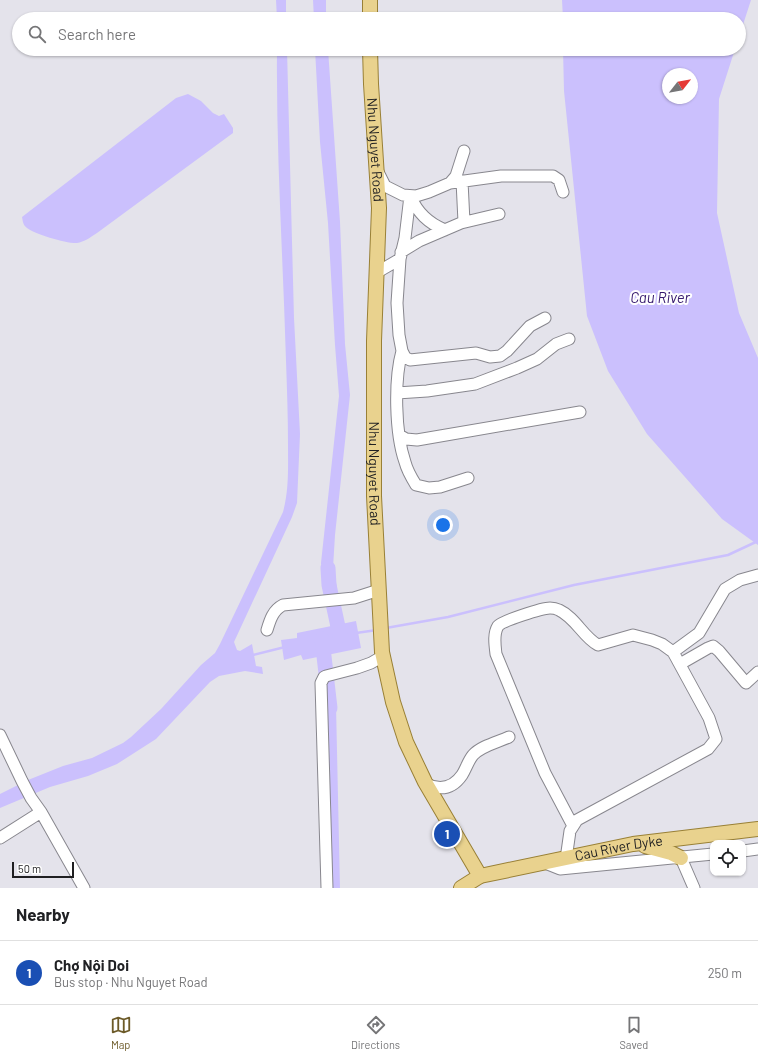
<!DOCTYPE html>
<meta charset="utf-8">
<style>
body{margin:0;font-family:Barlow,sans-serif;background:#f6f6f6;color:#202124}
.controls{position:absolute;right:12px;bottom:12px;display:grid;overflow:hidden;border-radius:8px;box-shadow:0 1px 3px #0004}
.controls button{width:36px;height:36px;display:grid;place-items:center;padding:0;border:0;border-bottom:1px solid #e0e0e0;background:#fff;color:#202124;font:20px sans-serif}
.compass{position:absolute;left:662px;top:68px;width:36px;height:36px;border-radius:50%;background:#fff;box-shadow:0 1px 3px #0004;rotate:59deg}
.scale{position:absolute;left:12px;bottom:10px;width:62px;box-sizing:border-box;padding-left:4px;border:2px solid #1f1f21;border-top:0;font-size:11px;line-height:14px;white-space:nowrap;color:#1f1f21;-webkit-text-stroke:3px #fff;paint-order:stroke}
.you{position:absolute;left:443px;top:525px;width:14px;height:14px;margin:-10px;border:3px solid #fff;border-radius:50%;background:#1a73e8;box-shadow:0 0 0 6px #1a73e833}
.badge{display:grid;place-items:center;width:26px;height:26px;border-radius:50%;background:#6c5a28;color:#fff;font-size:13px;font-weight:700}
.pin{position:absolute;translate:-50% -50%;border:2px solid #fff;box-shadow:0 1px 4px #0006}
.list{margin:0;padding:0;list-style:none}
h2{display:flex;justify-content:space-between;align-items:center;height:52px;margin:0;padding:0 16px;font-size:17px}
h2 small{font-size:13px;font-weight:400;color:#757577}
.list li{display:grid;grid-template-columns:26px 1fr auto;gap:12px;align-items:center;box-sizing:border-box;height:64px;padding:0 16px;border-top:1px solid #e0e0e0}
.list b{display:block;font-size:15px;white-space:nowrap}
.list p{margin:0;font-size:13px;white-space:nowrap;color:#757577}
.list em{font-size:13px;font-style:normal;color:#757577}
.icon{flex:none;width:22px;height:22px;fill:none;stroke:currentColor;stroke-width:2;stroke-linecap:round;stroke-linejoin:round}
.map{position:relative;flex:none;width:758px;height:888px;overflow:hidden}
.search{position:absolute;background:#fff;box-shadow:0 1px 3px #0004;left:12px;right:12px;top:12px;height:44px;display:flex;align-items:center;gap:10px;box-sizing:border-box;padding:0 14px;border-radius:22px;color:#757577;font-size:15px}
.sheet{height:116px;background:#fff}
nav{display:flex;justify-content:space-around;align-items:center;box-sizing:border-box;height:56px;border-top:1px solid #e0e0e0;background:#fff;font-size:11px;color:#757577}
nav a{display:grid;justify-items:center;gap:2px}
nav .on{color:#6c5a28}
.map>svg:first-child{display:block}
.water{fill:#cbc0fd;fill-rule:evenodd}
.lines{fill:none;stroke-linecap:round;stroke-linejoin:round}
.stream{stroke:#cbc0fd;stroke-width:2.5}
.river{stroke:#cbc0fd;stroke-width:15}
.minor-casing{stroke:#88878e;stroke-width:13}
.major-casing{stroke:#998036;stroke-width:16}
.minor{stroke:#fff;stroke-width:11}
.major{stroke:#e9d28e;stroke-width:14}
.labels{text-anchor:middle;stroke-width:4;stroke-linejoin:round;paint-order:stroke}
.street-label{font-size:14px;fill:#1f1f21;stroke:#fff}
.water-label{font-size:15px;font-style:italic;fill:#371a6e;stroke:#fff}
</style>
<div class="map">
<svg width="758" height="888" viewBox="0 0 758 888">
<rect width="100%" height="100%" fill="#e4e3eb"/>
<!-- water -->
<path class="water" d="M276 0H286V19H277Z
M313 0H326V19H314Z
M562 0H751L739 37V19H563Z
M277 49H287L294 318 300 434 297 503 292 517 234 642 237 650 240 651 252 644 256 666 262 667 263 674 245 671 219 676 210 682 156 739 117 764 88 776 50 787 0 808V794L28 780 63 766 92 758 123 743 131 737 161 709 201 665 215 653 220 644 283 512C289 490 288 468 288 446 288 417 287 389 286 361 283 257 276 153 277 49Z
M315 49H328L340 222 345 344 350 395 335 535 333 568 337 587 324 590 321 563 339 396 335 345 328 223 320 142Z
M563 49H735L719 99 717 213 739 313 758 358V545L722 519 647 434 608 371 587 316 564 91ZM668 74H692V98H668Z
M188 94 201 101 213 113 219 116 224 114 233 128V133L97 233C91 237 84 242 77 243 68 244 34 234 27 228 23 225 23 222 22 217L176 98Z
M356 621 361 648 303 660 301 655 284 660 281 640 297 638V633Z
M330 687 333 688 336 705 340 888H330L324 690Z"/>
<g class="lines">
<!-- stream -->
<path class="stream" d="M386 628 448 617 574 585 728 555 758 541
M356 633 377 630
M253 655 285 647"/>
<!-- river -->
<path class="river" d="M328 568 329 585 340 636
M322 639 330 708"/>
<!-- minor casing -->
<g class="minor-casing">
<path id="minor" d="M378 172 385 186 403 195 416 196 429 192 450 183 456 176 464 151
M462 181 464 222
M450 183 501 176H553L559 180 563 192
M410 196 405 238 400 259 397 303 399 335 402 351 405 357 410 360 476 353 490 357 500 356 507 351 530 326 545 318
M410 196C418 213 428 223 445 230
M401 252 419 241 461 223 499 214
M376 273 400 259
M402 351C394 380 395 433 405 462 407 470 411 477 416 485L429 488 440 487 468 478
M397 393 427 391 475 384 517 368 537 359 556 344 569 339
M399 435 406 439 417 440 580 412
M267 630C270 620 273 610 283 605L354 598 379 590
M673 652 699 633 725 589 740 580 758 575
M680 664 708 648 713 646 719 651 746 683 758 672
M0 735 22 781 31 798 41 812 84 888
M426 784C441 791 453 788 462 775 466 769 468 761 473 755 481 746 498 742 509 737
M0 838 41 812
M743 851 758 849
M681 858 694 888
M566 859 570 831 577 820 708 749 716 739 709 718 673 652 662 644 652 640 633 635 598 645C583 637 576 618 559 610 557 609 553 608 550 608 542 608 502 621 498 626 493 634 495 645 496 654L545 773 573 826
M545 863 560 869 713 854
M327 888 321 683 324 677 326 676 357 668 371 663 383 656"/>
</g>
<!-- major casing -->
<g class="major-casing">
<g id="major">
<path d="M370 0V19"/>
<path id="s1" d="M370 49 371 84 379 208 374 341V496L382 652 393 702 406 742 425 782 480 876"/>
<path d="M645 846 671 853 681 858"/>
<path id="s2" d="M461 888 480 876 633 844 758 829"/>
</g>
</g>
<!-- minor -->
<use href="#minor" class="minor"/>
<!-- major -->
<use href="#major" class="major"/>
</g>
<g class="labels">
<!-- street labels -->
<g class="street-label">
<text dy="5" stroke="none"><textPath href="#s1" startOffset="101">Nhu Nguyet Road</textPath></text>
<text dy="5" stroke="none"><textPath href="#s1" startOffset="425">Nhu Nguyet Road</textPath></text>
<text dy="5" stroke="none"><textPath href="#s2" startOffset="164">Cau River Dyke</textPath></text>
</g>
<!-- water labels -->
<g class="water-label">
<text x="660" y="303">Cau River</text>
</g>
</g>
</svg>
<div class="controls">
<button><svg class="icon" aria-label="locate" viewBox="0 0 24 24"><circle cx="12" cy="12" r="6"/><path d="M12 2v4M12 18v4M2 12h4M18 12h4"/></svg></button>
</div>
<svg class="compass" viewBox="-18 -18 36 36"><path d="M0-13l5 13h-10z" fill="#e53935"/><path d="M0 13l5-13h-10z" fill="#757577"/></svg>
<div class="scale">50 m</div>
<div class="you"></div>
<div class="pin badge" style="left:447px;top:834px;background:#1a4fb4">1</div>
<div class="search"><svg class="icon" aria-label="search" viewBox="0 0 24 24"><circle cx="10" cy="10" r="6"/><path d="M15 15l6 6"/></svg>Search here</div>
</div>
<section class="sheet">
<h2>Nearby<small></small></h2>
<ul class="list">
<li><span class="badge" style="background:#1a4fb4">1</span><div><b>Chợ Nội Doi</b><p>Bus stop · Nhu Nguyet Road</p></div><em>250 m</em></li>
</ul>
</section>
<nav>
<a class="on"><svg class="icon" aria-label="map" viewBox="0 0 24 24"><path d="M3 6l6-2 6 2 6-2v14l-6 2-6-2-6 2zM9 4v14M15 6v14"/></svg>Map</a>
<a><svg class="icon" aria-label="directions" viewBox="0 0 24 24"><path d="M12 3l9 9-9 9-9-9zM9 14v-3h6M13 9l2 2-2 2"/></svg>Directions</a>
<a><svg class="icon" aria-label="saved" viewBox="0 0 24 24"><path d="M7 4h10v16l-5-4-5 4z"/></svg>Saved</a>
</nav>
